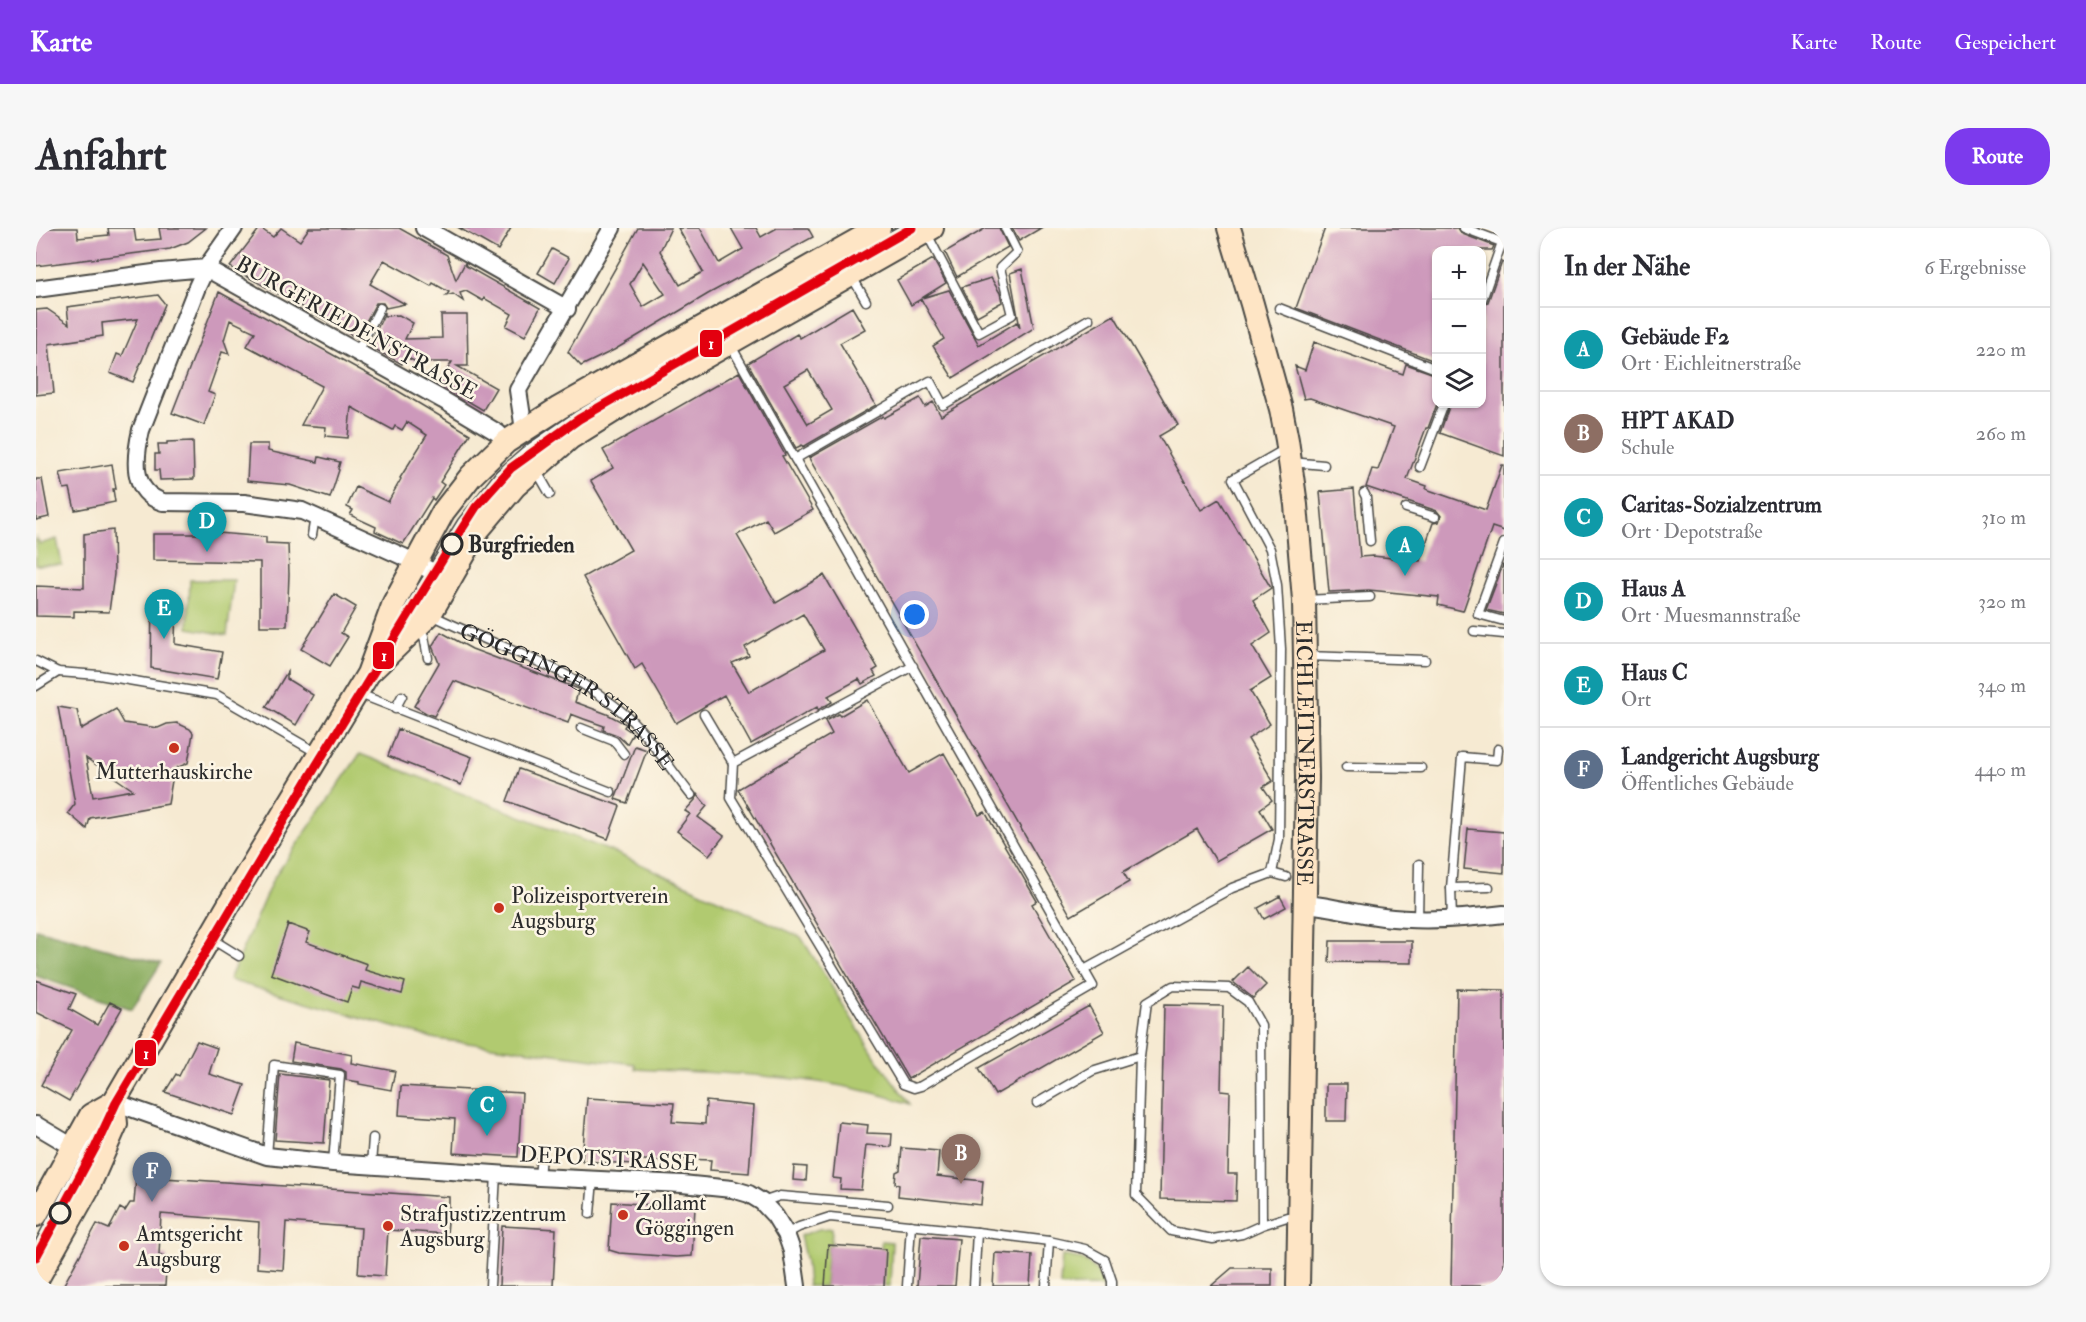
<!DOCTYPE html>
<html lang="de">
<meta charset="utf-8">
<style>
body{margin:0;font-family:"IM FELL Double Pica",serif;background:#f7f7f7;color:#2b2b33}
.controls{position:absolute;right:18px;top:18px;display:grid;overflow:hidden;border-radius:12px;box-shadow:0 2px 4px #0004}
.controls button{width:54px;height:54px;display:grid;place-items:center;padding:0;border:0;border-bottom:2px solid #e1e1e2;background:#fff;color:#2b2b33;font:30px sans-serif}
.you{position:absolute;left:879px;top:387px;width:21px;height:21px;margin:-15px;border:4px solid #fff;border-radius:50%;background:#1a73e8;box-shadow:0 0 0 9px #1a73e833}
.badge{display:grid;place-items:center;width:39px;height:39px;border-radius:50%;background:#7c3aed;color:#fff;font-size:20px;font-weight:700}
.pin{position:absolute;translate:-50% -50px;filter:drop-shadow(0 2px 3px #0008)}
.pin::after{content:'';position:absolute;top:32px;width:21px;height:18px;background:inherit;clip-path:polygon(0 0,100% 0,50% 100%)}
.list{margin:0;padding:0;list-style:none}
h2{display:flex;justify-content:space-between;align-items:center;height:78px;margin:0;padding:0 24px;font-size:26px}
h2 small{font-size:20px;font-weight:400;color:#7c7c81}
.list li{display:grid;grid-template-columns:39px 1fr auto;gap:18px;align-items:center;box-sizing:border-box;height:84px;padding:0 24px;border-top:2px solid #e1e1e2}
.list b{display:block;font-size:22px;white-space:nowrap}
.list p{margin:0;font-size:20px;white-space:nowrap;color:#7c7c81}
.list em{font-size:20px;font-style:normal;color:#7c7c81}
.icon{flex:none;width:33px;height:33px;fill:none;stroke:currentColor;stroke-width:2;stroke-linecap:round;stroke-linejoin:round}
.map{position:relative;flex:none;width:1468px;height:1058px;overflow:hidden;border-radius:24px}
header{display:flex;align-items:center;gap:36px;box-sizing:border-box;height:84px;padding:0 30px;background:#7c3aed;color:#fff}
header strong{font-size:28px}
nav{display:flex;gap:33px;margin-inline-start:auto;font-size:21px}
.intro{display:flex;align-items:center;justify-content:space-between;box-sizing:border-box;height:144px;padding:0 36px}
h1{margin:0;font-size:42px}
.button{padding:15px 27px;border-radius:24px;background:#7c3aed;color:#fff;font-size:21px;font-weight:700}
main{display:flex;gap:36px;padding:0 36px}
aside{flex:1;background:#fff;border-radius:24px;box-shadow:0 2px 4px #0004}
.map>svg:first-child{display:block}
.green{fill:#b1ca70;stroke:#6e7a4e;stroke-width:1.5}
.forest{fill:#8cae62;stroke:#5c6c46;stroke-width:1.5}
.building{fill:#cd99bb;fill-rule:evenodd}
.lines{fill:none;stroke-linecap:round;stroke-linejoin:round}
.service-casing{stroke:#494844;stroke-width:11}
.minor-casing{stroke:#494844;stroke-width:20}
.secondary-casing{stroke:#494844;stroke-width:26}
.service{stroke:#fff;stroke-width:8}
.minor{stroke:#fff;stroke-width:16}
.secondary{stroke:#fee5c5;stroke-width:22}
.tram-1-casing{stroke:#fcf5e5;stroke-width:14}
.tram-1{stroke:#e3000f;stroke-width:9}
.stop-dot{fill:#fcf5e5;stroke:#2b2b2b;stroke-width:3}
.poi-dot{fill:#c8321e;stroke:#fcf5e5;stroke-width:2}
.labels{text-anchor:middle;stroke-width:5;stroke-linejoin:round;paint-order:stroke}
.street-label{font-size:22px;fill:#2b2b2b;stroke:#fcf5e5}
.stop-label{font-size:22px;font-weight:bold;fill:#2b2b2b;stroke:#fcf5e5;text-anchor:start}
.poi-label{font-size:22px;fill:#2b2b2b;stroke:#fcf5e5;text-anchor:start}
.line-badge{stroke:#fcf5e5;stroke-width:2}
.badge-label{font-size:16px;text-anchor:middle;font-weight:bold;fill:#fff}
</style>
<header>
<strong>Karte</strong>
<nav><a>Karte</a><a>Route</a><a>Gespeichert</a></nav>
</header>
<div class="intro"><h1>Anfahrt</h1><a class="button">Route</a></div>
<main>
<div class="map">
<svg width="1468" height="1058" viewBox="0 0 1468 1058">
<rect width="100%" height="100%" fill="#fcf5e5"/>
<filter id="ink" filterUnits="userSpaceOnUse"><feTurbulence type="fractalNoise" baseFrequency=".0167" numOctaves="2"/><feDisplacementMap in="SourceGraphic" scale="12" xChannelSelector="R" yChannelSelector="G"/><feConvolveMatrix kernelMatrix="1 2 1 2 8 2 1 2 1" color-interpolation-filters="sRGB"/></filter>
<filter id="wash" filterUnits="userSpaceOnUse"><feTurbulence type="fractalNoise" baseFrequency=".008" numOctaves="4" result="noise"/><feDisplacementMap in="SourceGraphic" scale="24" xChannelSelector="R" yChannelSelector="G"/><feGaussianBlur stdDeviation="1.35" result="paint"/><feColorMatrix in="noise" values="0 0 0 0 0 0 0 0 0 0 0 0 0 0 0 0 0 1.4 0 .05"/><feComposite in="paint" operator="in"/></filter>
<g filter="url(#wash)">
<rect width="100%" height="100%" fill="#f6ead2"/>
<!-- green -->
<path class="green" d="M0 309 4 316 21 311 26 337H0Z
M154 352H198L191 407 152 400Z
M324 526 582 626 765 709 840 830 874 876C786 845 690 846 599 841V836L400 811 193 752 237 651Z
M796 1000 795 1018H792L789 1058H772L770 1034 764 1008 783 1001Z
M845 1013 856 1014 854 1058H848Z
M1026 1028C1050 1029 1058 1038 1070 1058H1024Z"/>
<!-- forest -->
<path class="forest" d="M0 701 117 733 125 735 96 781 0 748Z"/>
<g id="blocks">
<!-- building -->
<path class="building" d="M0 0H41L42 10 73 7 72 0H98L100 13 125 11 123 0H170L152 14 134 21 0 38Z
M224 0 237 9 245 0 264 13 273 0H363L411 27 420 52 429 35 430 38 504 80 489 108 470 98 476 86 448 70 447 73 430 63 424 65 427 73 417 66 410 68 413 64 397 55 395 58 348 32 334 56 369 76 350 80 347 75H340L321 110 194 39Z
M423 0H475L462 22Z
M602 0H635L624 23 644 57 667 44 642 0H664L683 35 707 21 695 0H720L725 9 741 0H772L777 9 672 66 578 122 545 138 532 124ZM607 34 629 66 607 79 594 56Z
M950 0H963L972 19 921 49 909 24Z
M976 0H1005L983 13Z
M1289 0H1422L1426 6 1458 18 1456 22H1401V134L1260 80Z
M516 21 533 30 519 55 502 45Z
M897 31 910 55 886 70 913 62 943 117 981 94 984 100 974 45 986 41 998 100 917 150 897 118 908 111 885 71 875 77 861 52Z
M1466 34 1468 35V228L1404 205 1414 176H1446V78L1452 74Z
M955 50 964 65 966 74 941 88 926 59Z
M183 64 357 160 434 206 404 254 408 257 398 272 396 270 367 316 339 303 340 299 314 287 317 282 311 279 320 259 352 274 365 251 364 250 391 207 371 194 366 202 359 198 357 202 315 179 312 210 289 208 290 199 265 197 286 158 211 118 219 104 194 92 188 112 193 126 186 124 172 164 179 167 168 197 136 185Z
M122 67 129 76 97 154 74 145 81 126 86 128 102 91 66 95 67 108 13 116 18 165 0 167V82L11 81 33 96 31 79Z
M816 79 829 101 804 115 840 177 767 219 766 217 760 220 712 135 761 106 764 110ZM772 142 796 182 772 196 748 156Z
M349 84V88L363 87 377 95 369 111 406 110 405 87H431L432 138H421L460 160 447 182 403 156 416 134H380L370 129 366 136 333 118Z
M1078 87 1142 197 1123 208 1165 282 1183 271 1235 360 1217 372 1235 405 1216 418 1235 450 1214 463 1234 496 1212 511 1237 553 1227 559 1236 572 1224 581 1236 601 1180 633 1161 601 1087 644 1093 654 1035 688 773 230 847 188 848 190 884 170 889 179 897 174 905 188Z
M1278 114 1367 146 1370 136 1401 147V176L1392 200H1390L1371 251 1391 258 1390 261 1450 282 1466 237H1468V303L1456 299 1427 383 1402 377 1403 369 1333 362 1293 364 1284 264 1318 261 1324 329 1337 328 1384 333 1397 295 1403 294 1405 288 1401 283 1330 259 1336 241 1342 242 1358 199 1274 170 1268 171 1259 138 1269 142Z
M703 144 749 227 746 228 777 282 738 304 730 291 701 307 740 375 788 347 842 440 837 443 840 448 826 456 823 451 792 468 796 474 782 482 781 479 715 516 688 467 640 495 606 436 599 441 547 349 595 322 555 253 577 240 567 222ZM767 386 788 422 713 464 696 435 713 428 709 419Z
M157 213 158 251 124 252 123 242H119V226H123L122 216H131V214Z
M213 216H232V223L259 229 282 234 283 229 304 234 302 241 303 242 294 270 254 257 211 253Z
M76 236 80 261H77L79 274 39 282 34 260 28 261 24 245Z
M0 251H6L13 289 0 292Z
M77 302 78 346 73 384 38 383V389L0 388V358L48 360V306Z
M170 304 230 309V315L252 316 253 346 251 398H224V334L117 332V306H170Z
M1467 337H1468V386L1450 382Z
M298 366 320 379 305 405 312 409 294 438 265 421Z
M116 369 140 370 139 416 186 424 181 451 115 440Z
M405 404 436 421 540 460 543 461 539 474 571 486 590 496 588 499 597 505 591 516 581 507 567 502 568 498 548 491 535 486 532 495 418 453 398 488 390 485 378 478 403 435 396 418Z
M251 444V451L277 467 260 497 230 479Z
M831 472 873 545 908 525 943 587 949 584 1001 673 996 676 1040 753 872 851 702 561 796 506 789 493 802 486 804 488Z
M22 479 41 482 45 501 80 481 88 495 122 500 131 496 141 495 154 501 157 505 152 535 138 541 132 576 54 590 51 601 32 585 39 576ZM50 530 97 562 57 569Z
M362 501 436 529 425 557 352 528Z
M599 518 611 522 591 575 579 571Z
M483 541 584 578 572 611 471 573Z
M661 566 671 578 662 589 688 608 673 627 641 603 654 586 649 583 659 572Z
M1432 601 1468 604V645L1428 641Z
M1244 668 1250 679 1228 691 1222 680Z
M252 696 274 704 270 714 331 736 329 742 369 754 366 766 325 754 323 761 316 759 311 774 235 746Z
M1294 713H1376V735L1293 734Z
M1212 739 1230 757 1217 770 1197 754Z
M0 752 40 766 33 781 61 797 74 774 86 780 33 873 5 857 36 802 0 784Z
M1421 761 1468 762V1058H1415Z
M1128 777 1187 778 1185 863 1194 864 1192 946H1201L1200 973 1124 971Z
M1053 778 1068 804 959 867 943 840Z
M161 813 181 820 173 846 209 857 198 887 129 864 140 846 143 848Z
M258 815 316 827 315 835 359 843 355 862 323 856V854L310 852V844L305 841 255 833Z
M244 846 293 852 288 915 239 912Z
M1290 856H1311L1310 893H1290Z
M365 858 486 865 482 929 417 925 419 891 363 887Z
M551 870 638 875 636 894 669 896 670 873 718 878 713 945 674 942 675 932 647 931V933H619L598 931V936L546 933Z
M803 894 832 897 831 905 856 906 855 919 830 917 825 962 804 961 805 951 797 950Z
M866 920 903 923 901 948 947 953 945 977 862 968 863 957 859 955 860 944 864 942Z
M101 936 129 938 128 950 413 969V981L408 983 405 987 407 993 412 994 411 1006 352 1002 349 1048 322 1046 325 1000 250 994 247 1042 221 1040 223 994 125 986 123 1027 131 1028 129 1058H27L61 996 73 1001 84 980 89 983 94 975H98Z
M758 938 771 939 770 953 757 952Z
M576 974 659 980 656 1028 640 1029 583 1025 573 1022Z
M466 998 520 1001 517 1058H463Z
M885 1008 923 1011 919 1058H881Z
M792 1017 850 1021 848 1058H789Z
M959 1025 996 1027 994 1058H957Z
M1196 1040H1236V1058H1175Z"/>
</g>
</g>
<g filter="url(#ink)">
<use href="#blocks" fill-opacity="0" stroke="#494844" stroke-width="1.5"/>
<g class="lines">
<!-- service casing -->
<g class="service-casing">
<g id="service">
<path d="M1428 0 1468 15"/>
<path d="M890 4 943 105 976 87 964 40 981 24 969 0"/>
<path d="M815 47 830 73"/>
<path d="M1446 72 1466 14"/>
<path d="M1243 80 1400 141"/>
<path d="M694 116 1057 758 885 858 878 860 867 856 695 570 697 535 877 438"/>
<path d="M321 124 344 80"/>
<path d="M759 231 894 153 907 177 1053 91"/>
<path d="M1255 234 1288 237"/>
<path d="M1384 239 1408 176"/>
<path d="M499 240 514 266"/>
<path d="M1328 265 1330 269 1334 313"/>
<path d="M1370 280 1399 289"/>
<path d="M276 307 279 289"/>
<path d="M1468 315 1442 386 1468 393"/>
<path d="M1268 372 1334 369"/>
<path id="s1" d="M394 386C460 420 536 438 592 489 615 510 635 542 655 567"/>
<path d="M383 397 388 408 392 430"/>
<path d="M1438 403 1468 406"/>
<path d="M356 407 426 294 464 246 493 221 541 188 583 163 869 0"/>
<path d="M1270 428 1389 432"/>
<path d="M0 433 22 444 63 447 181 467 283 526"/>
<path d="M0 458 22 444"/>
<path d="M321 465 575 564"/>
<path d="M359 481 366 468"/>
<path d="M668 486 697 535"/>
<path d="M545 500 578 513 588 526"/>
<path d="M1310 539 1385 540"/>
<path d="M1236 645 1243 611 1245 421 1241 357 1234 321 1197 251 1251 220"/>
<path d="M1415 660 1453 659"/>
<path d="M1416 691 1415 660 1426 529 1461 532 1462 521"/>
<path d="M1382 692 1383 636"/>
<path d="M174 710 203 728"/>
<path d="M1048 742 1196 660 1236 645 1250 649"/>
<path d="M1001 875 1056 843 1104 828"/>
<path d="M231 928 238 837 304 847 297 935"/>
<path d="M335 937 337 910"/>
<path d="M503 949 505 928"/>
<path d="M726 974 744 968 852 977"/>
<path d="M554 986 557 952"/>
<path d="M411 988 458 990"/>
<path d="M1226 997 1225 797 1212 774 1193 760 1137 758 1111 774 1104 828 1100 967 1135 1003 1177 1011 1206 1006 1226 997 1251 989H1263"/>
<path d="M750 1006 763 999 794 989 941 1004 1013 1013 1049 1021 1069 1032 1076 1053V1058"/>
<path d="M0 1022 73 882"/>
<path d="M454 1058 460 946"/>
<path d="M871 1058 875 997"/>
<path d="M938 1058 941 1004"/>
<path d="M1010 1058 1013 1013"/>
</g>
</g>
<!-- minor casing -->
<g class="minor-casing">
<path id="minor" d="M198 0 170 40 161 59 105 202C99 229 94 264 127 274L208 275 266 283 368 329 413 352
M388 0 531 81
M0 61 125 44 170 40 407 172 462 205 470 214
M488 202 482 162 576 0
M1269 676C1296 678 1321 686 1347 689 1388 694 1428 691 1468 686
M78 874 231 928 297 935 503 949 646 956 696 961 713 966 726 974 739 988 750 1006 756 1023 761 1058
M0 897 37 919"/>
</g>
<!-- secondary casing -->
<g class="secondary-casing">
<g id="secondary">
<path id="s2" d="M1193 0 1216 76 1245 181 1251 212 1260 277 1268 372 1271 550 1262 1058"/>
<path d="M335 443 394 386 442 302 479 258 534 210 616 159 896 0"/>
<path d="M0 987 55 887 78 874 206 654 332 446 358 375 407 284 435 248 470 214 523 180 843 0"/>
<path d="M0 1053 51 962 80 896 78 874"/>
</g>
</g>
<!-- service -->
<use href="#service" class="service"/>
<!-- minor -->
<use href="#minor" class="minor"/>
<!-- secondary -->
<use href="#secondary" class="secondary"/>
<!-- tram-1 casing -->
<g class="tram-1-casing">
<path id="tram-1" d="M0 1029 59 920 80 875 280 538 413 321 440 279 475 240 543 191 876 0"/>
</g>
<!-- tram-1 -->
<use href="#tram-1" class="tram-1"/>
</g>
</g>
<!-- markers -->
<g class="stop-dot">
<circle cx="416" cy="316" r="10"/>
<circle cx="24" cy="985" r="10"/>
</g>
<g class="poi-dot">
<circle cx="138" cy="520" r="6"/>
<circle cx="463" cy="680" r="6"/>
<circle cx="587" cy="987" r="6"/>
<circle cx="352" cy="998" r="6"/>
<circle cx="88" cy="1018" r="6"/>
</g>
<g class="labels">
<!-- street labels -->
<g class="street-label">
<text transform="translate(321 99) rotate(29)" y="8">BURGFRIEDENSTRASSE</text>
<text dy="8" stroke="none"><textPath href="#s1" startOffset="162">GÖGGINGER STRASSE</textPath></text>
<text dy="8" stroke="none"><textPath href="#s2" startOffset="534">EICHLEITNERSTRASSE</textPath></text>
<text transform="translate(573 930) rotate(3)" y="8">DEPOTSTRASSE</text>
</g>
<!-- stop labels -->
<g class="stop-label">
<text x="432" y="324">Burgfrieden</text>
</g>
<!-- poi labels -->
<g class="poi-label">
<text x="138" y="551" text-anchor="middle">Mutterhauskirche</text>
<text x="475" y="675">Polizeisportverein<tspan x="475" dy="25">Augsburg</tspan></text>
<text x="599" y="982">Zollamt<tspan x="599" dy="25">Göggingen</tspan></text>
<text x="364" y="993">Strafjustizzentrum<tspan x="364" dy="25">Augsburg</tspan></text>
<text x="100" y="1013">Amtsgericht<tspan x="100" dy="25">Augsburg</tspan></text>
</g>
</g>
<g class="line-badge">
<rect x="663" y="101" width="24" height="29" rx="6" fill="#e3000f"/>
<rect x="336" y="413" width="23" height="29" rx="6" fill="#e3000f"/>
<rect x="98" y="811" width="23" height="28" rx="6" fill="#e3000f"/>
</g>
<g class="badge-label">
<text x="675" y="121">1</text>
<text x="348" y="433">1</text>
<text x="110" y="831">1</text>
</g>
</svg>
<div class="controls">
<button>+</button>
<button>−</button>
<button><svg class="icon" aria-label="layers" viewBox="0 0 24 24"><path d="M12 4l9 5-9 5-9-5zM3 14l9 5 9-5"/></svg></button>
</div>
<div class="you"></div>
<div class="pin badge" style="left:1369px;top:348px;background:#0f9aa8">A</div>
<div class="pin badge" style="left:925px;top:956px;background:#8d6e63">B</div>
<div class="pin badge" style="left:451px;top:908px;background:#0f9aa8">C</div>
<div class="pin badge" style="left:171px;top:324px;background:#0f9aa8">D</div>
<div class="pin badge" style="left:128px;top:411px;background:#0f9aa8">E</div>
<div class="pin badge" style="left:116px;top:974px;background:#5c6f8a">F</div>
</div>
<aside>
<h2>In der Nähe<small>6 Ergebnisse</small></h2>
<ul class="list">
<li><span class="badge" style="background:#0f9aa8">A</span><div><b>Gebäude F2</b><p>Ort · Eichleitnerstraße</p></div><em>220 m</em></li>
<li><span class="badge" style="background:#8d6e63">B</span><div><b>HPT AKAD</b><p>Schule</p></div><em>260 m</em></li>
<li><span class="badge" style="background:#0f9aa8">C</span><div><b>Caritas-Sozialzentrum</b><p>Ort · Depotstraße</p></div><em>310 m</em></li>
<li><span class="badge" style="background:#0f9aa8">D</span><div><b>Haus A</b><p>Ort · Muesmannstraße</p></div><em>320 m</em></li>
<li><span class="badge" style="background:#0f9aa8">E</span><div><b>Haus C</b><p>Ort</p></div><em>340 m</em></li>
<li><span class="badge" style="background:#5c6f8a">F</span><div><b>Landgericht Augsburg</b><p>Öffentliches Gebäude</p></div><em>440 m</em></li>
</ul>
</aside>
</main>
